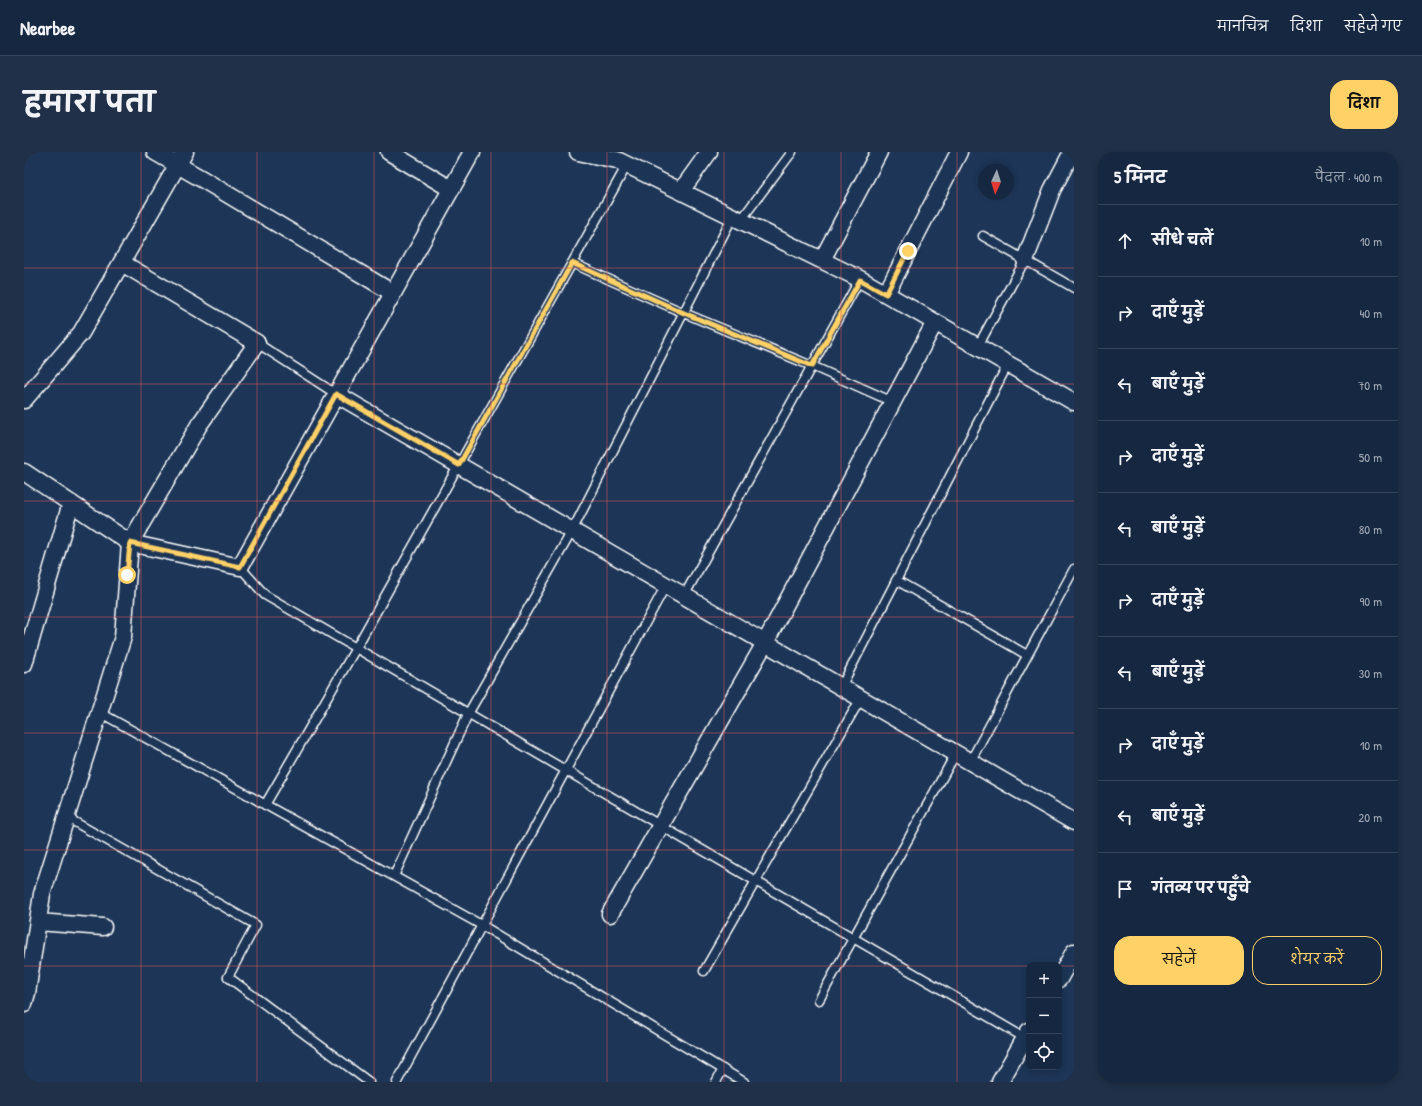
<!DOCTYPE html>
<html lang="hi">
<meta charset="utf-8">
<style>
body{margin:0;font-family:"Patrick Hand","Playpen Sans Deva",sans-serif;background:#1f3048;color:#f1f3f6}
.controls{position:absolute;right:12px;bottom:12px;display:grid;overflow:hidden;border-radius:8px;box-shadow:0 2px 6px #0003}
.controls button{width:36px;height:36px;display:grid;place-items:center;padding:0;border:0;border-bottom:1px solid #35445a;background:#162841;color:#f1f3f6;font:20px sans-serif}
.compass{position:absolute;left:954px;top:12px;width:36px;height:36px;border-radius:50%;background:#162841;box-shadow:0 2px 6px #0003;rotate:184deg}
.stop{position:absolute;width:12px;height:12px;margin:-9px;border:3px solid #ffd166;border-radius:50%;background:#fff}
.stop.end{background:#ffd166;border-color:#fff;box-shadow:0 1px 4px #0008}
.list{margin:0;padding:0;list-style:none}
h2{display:flex;justify-content:space-between;align-items:center;height:52px;margin:0;padding:0 16px;font-size:17px}
h2 small{font-size:13px;font-weight:400;color:#9ea6b1}
.list li{display:grid;grid-template-columns:26px 1fr auto;gap:12px;align-items:center;box-sizing:border-box;height:72px;padding:0 16px;border-top:1px solid #35445a}
.list b{display:block;font-size:15px;white-space:nowrap}
.list em{font-size:13px;font-style:normal;color:#9ea6b1}
.actions{display:flex;gap:8px;padding:12px 16px}
.actions a{flex:1;padding:9px 0;border:1px solid #ffd166;border-radius:16px;text-align:center;font-size:14px;color:#ffd166}
.actions .main{background:#ffd166;color:#111}
.icon{flex:none;width:22px;height:22px;fill:none;stroke:currentColor;stroke-width:2;stroke-linecap:round;stroke-linejoin:round}
.map{position:relative;flex:none;width:1050px;height:930px;overflow:hidden;border-radius:16px}
header{display:flex;align-items:center;gap:24px;box-sizing:border-box;height:56px;padding:0 20px;background:#162841;border-bottom:1px solid #35445a}
header strong{font-size:19px}
nav{display:flex;gap:22px;margin-inline-start:auto;font-size:14px}
.intro{display:flex;align-items:center;justify-content:space-between;box-sizing:border-box;height:96px;padding:0 24px}
h1{margin:0;font-size:28px}
.button{padding:10px 18px;border-radius:16px;background:#ffd166;color:#111;font-size:14px;font-weight:700}
main{display:flex;gap:24px;padding:0 24px}
aside{flex:1;background:#162841;border-radius:16px;box-shadow:0 2px 6px #0003}
.map>svg:first-child{display:block}
.lines{fill:none;stroke-linecap:round;stroke-linejoin:round}
.lane-casing{stroke:#fff;stroke-width:11}
.street-casing{stroke:#fff;stroke-width:19}
.lane{stroke:#1d3557;stroke-width:8}
.street{stroke:#1d3557;stroke-width:16}
.route{stroke:#ffd166;stroke-width:5}
.grid{fill:none;stroke:#de5353;stroke-width:1;stroke-opacity:0.55}
</style>
<header>
<strong>Nearbee</strong>
<nav><a>मानचित्र</a><a>दिशा</a><a>सहेजे गए</a></nav>
</header>
<div class="intro"><h1>हमारा पता</h1><a class="button">दिशा</a></div>
<main>
<div class="map">
<svg width="1050" height="930" viewBox="0 0 1050 930">
<rect width="100%" height="100%" fill="#1d3557"/>
<filter id="ink" filterUnits="userSpaceOnUse"><feTurbulence type="fractalNoise" baseFrequency=".025" numOctaves="2"/><feDisplacementMap in="SourceGraphic" scale="8" xChannelSelector="R" yChannelSelector="G"/><feConvolveMatrix kernelMatrix="1 2 1 2 8 2 1 2 1" color-interpolation-filters="sRGB"/></filter>
<g filter="url(#ink)">
<g class="lines">
<!-- lane casing -->
<g class="lane-casing">
<path id="lane" d="M717 68 768 0
M959 84 1050 136
M548 111 660 161 788 214 869 250
M233 191 312 242
M954 194 1001 108
M216 415 241 443 1001 886
M872 428 1003 503
M660 444 836 127
M817 535 984 212
M75 560 459 774 720 930
M946 610 1050 417
M241 653 332 496 603 13
M42 665 232 773 204 825 345 930
M370 724 444 562 548 379 709 64
M680 819 837 546
M795 848 932 601
M373 930 642 433
M692 930 699 917"/>
</g>
<!-- street casing -->
<g class="street-casing">
<path id="street" d="M131 0 178 27 369 141
M365 0 427 37
M554 0 593 8 836 127 1050 250
M657 39 685 0
M798 108 855 0
M1001 108 1028 38 1048 0
M862 142 935 0
M312 242 1050 670
M0 248 57 181 161 0
M0 320 106 391 216 415 448 0
M0 512 47 351
M586 762 741 491 911 170
M14 770 79 775
M1035 827 1050 800
M0 852 3 841 18 742 99 485 106 391 175 273 233 191 98 111
M976 930 1005 879"/>
</g>
<!-- lane -->
<use href="#lane" class="lane"/>
<!-- street -->
<use href="#street" class="street"/>
</g>
</g>
<g class="lines" filter="url(#ink)">
<!-- route -->
<path class="route" d="M103 423 106 391 216 415 312 242 435 313 548 111 660 161 788 214 836 128 862 142 884 99"/>
</g>
<!-- grid -->
<path class="grid" d="M117 0V930M233 0V930M350 0V930M467 0V930M583 0V930M700 0V930M817 0V930M933 0V930M0 116H1050M0 232H1050M0 349H1050M0 465H1050M0 581H1050M0 698H1050M0 814H1005M1035 814H1050"/>
</svg>
<div class="controls">
<button>+</button>
<button>−</button>
<button><svg class="icon" aria-label="locate" viewBox="0 0 24 24"><circle cx="12" cy="12" r="6"/><path d="M12 2v4M12 18v4M2 12h4M18 12h4"/></svg></button>
</div>
<svg class="compass" viewBox="-18 -18 36 36"><path d="M0-13l5 13h-10z" fill="#e53935"/><path d="M0 13l5-13h-10z" fill="#9ea6b1"/></svg>
<div class="stop" style="left:103px;top:423px"></div>
<div class="stop end" style="left:884px;top:99px"></div>
</div>
<aside>
<h2>5 मिनट<small>पैदल · 400 m</small></h2>
<ul class="list">
<li><svg class="icon" aria-label="ahead" viewBox="0 0 24 24"><path d="M12 20V5M6 11l6-6 6 6"/></svg><div><b>सीधे चलें</b></div><em>10 m</em></li>
<li><svg class="icon" aria-label="right" viewBox="0 0 24 24"><path d="M7 20v-9h11M14 6l5 5-5 5"/></svg><div><b>दाएँ मुड़ें</b></div><em>40 m</em></li>
<li><svg class="icon" aria-label="left" viewBox="0 0 24 24"><path d="M17 20v-9H6M10 6l-5 5 5 5"/></svg><div><b>बाएँ मुड़ें</b></div><em>70 m</em></li>
<li><svg class="icon" aria-label="right" viewBox="0 0 24 24"><path d="M7 20v-9h11M14 6l5 5-5 5"/></svg><div><b>दाएँ मुड़ें</b></div><em>50 m</em></li>
<li><svg class="icon" aria-label="left" viewBox="0 0 24 24"><path d="M17 20v-9H6M10 6l-5 5 5 5"/></svg><div><b>बाएँ मुड़ें</b></div><em>80 m</em></li>
<li><svg class="icon" aria-label="right" viewBox="0 0 24 24"><path d="M7 20v-9h11M14 6l5 5-5 5"/></svg><div><b>दाएँ मुड़ें</b></div><em>90 m</em></li>
<li><svg class="icon" aria-label="left" viewBox="0 0 24 24"><path d="M17 20v-9H6M10 6l-5 5 5 5"/></svg><div><b>बाएँ मुड़ें</b></div><em>30 m</em></li>
<li><svg class="icon" aria-label="right" viewBox="0 0 24 24"><path d="M7 20v-9h11M14 6l5 5-5 5"/></svg><div><b>दाएँ मुड़ें</b></div><em>10 m</em></li>
<li><svg class="icon" aria-label="left" viewBox="0 0 24 24"><path d="M17 20v-9H6M10 6l-5 5 5 5"/></svg><div><b>बाएँ मुड़ें</b></div><em>20 m</em></li>
<li><svg class="icon" aria-label="arrive" viewBox="0 0 24 24"><path d="M6 21V4h12l-3 4 3 4H6"/></svg><div><b>गंतव्य पर पहुँचे</b></div></li>
</ul>
<div class="actions"><a class="main">सहेजें</a><a>शेयर करें</a></div>
</aside>
</main>
